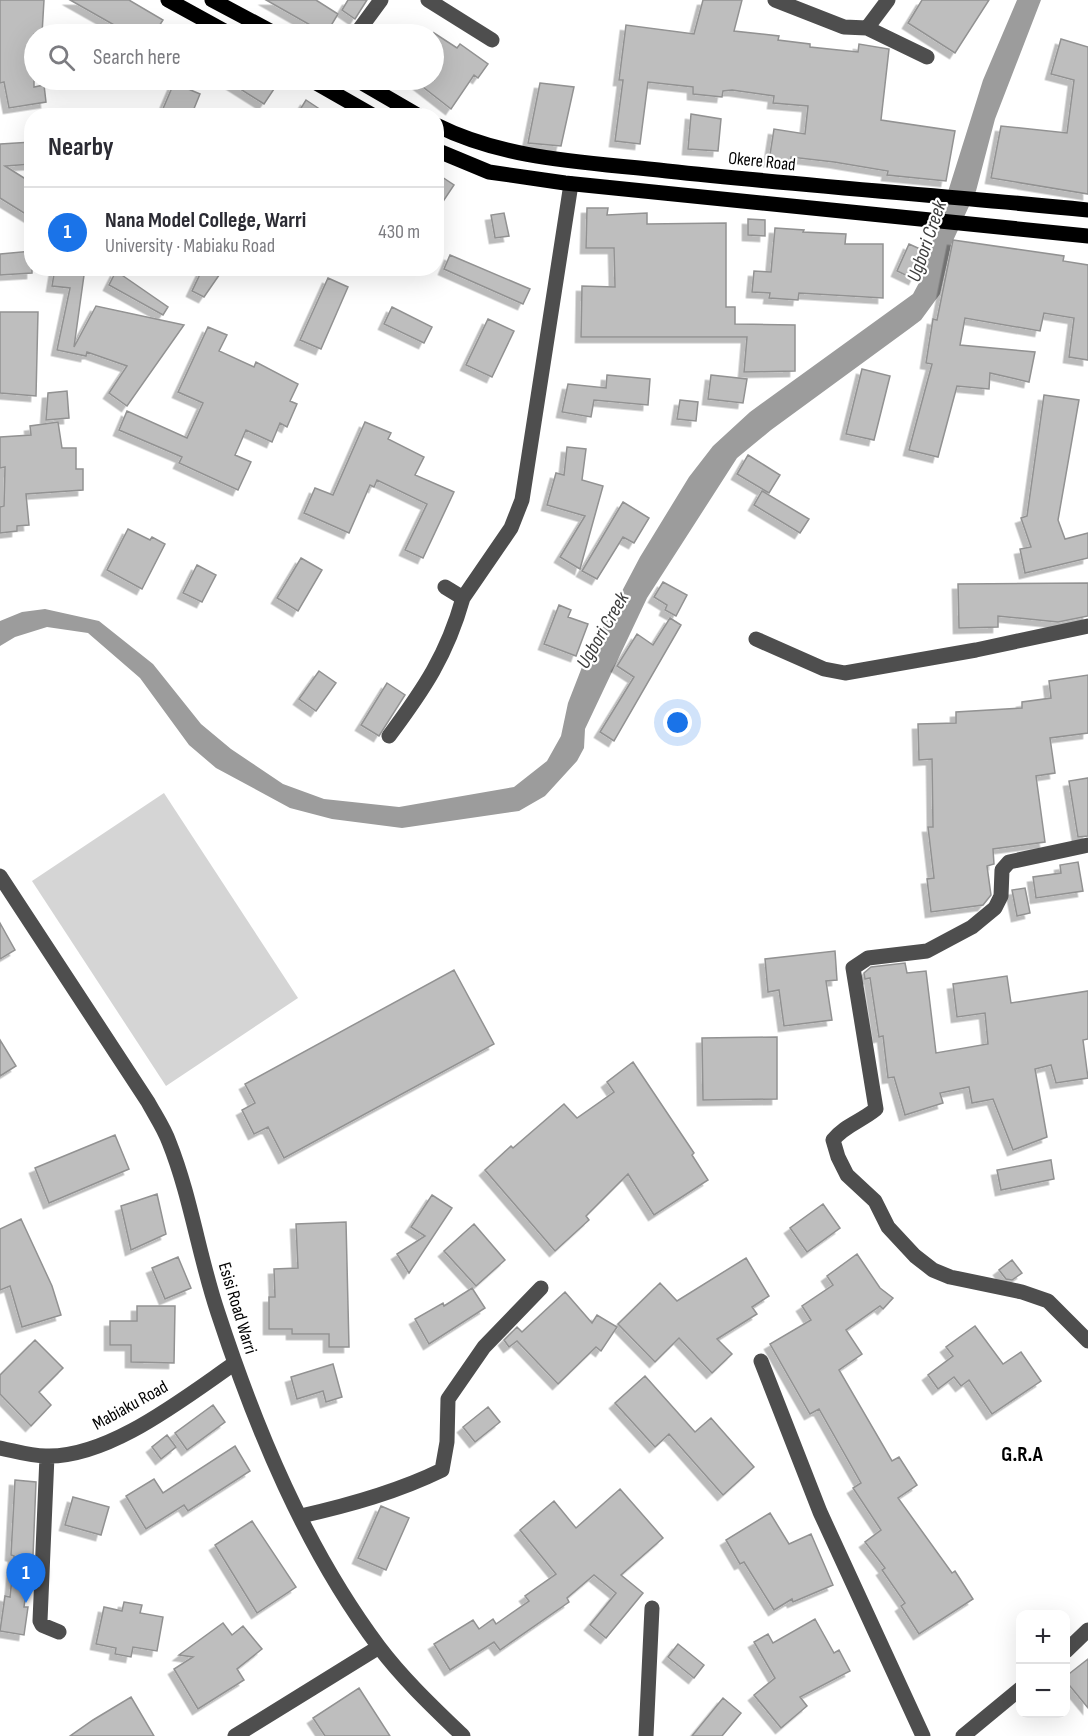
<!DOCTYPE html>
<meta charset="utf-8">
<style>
body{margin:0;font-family:"Sofia Sans Condensed",sans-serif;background:#f7f7f7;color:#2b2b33}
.controls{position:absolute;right:18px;bottom:18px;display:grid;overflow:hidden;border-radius:12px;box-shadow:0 6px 24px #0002}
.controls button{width:54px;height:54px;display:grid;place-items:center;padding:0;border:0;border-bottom:2px solid #e1e1e2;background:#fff;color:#2b2b33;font:30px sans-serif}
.you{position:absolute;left:678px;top:723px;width:21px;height:21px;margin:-15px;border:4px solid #fff;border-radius:50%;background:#1a73e8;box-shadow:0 0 0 9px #1a73e833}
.badge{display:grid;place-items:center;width:39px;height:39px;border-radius:50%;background:#1a73e8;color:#fff;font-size:20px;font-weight:700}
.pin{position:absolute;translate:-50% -50px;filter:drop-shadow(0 2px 3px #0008)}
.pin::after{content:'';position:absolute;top:32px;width:21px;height:18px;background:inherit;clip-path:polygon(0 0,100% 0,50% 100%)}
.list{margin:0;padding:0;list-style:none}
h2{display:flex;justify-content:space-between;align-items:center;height:78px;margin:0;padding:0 24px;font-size:26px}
h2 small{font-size:20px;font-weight:400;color:#7c7c81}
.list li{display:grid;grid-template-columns:39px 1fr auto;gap:18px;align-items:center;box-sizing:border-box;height:90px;padding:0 24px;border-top:2px solid #e1e1e2}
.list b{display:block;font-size:22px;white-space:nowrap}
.list p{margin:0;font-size:20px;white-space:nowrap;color:#7c7c81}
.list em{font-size:20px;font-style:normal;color:#7c7c81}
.icon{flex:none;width:33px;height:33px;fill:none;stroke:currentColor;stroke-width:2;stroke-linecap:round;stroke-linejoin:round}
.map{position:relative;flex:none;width:1088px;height:1736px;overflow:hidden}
.search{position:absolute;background:#fff;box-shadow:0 6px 24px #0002;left:24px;top:24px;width:420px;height:66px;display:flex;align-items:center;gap:15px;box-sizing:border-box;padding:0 21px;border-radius:33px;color:#7c7c81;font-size:22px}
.panel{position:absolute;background:#fff;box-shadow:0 6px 24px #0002;left:24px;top:108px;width:420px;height:168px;border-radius:24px}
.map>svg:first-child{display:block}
.green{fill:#d5d5d5}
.water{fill:#9c9c9c}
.building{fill:#bebebe;stroke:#929292;stroke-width:1.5;filter:url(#shadow)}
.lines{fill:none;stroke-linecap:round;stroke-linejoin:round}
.minor{stroke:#4e4e4e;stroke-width:15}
.major{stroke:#000;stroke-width:15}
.labels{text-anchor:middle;stroke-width:4.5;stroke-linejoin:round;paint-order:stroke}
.street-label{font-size:18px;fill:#000;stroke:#fff}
.water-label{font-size:20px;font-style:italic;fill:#3d3d3d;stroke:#fff}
.quarter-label{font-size:21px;font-weight:bold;fill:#000;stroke:#fff}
</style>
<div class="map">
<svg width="1088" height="1736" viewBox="0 0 1088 1736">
<defs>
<filter id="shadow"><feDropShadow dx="-5.5" dy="5.5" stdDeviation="0" flood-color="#0004"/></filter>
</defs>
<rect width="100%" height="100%" fill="#fff"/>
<!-- green -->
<path class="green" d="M164 793 298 998 166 1086 32 881Z"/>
<!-- water -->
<path class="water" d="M1017 0H1041L995 119 976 191 951 245 940 294 921 320 909 329 771 430 737 458 647 598 585 729 584 748 577 761 545 796 519 811 402 828 332 819 290 808 216 768 189 745 140 678 88 633 47 627 15 637 0 646V621L22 612 45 609 99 621 153 664 201 724 231 749 283 784 324 799 399 807 514 787 547 761 561 736 568 703 582 667 640 557 689 477 713 446 750 412 913 294 920 281 983 80Z"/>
<!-- building -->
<path class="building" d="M0 0H44L42 34H34V87L44 85 46 102 9 108 4 82 0 83Z
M70 0H129L163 20 154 34H130Z
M266 0H316L338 14 326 34Z
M348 0H367L355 19 342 10Z
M703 0H742L734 31 779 36 778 40 810 44V47L858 52 859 44 889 49 881 120 955 131 946 181 887 175 888 171 834 162 791 157 790 164 769 161 774 129 805 134 808 106 773 103 774 96 732 90 723 91 722 97 693 94V87L648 82 640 144 615 141 623 80H619L626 25 694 34Z
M922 0H989L955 53 908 23Z
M434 33 457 48 460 44 488 64 478 78 474 75 451 109 414 80H434Z
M1061 39 1088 47V194L991 178 1001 126 1067 133 1074 80 1051 74Z
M226 80H280L264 104Z
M174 83 200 94 191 116H173L162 111Z
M540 83 574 87 561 146 528 143Z
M306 100 330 116H296Z
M691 114 721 119 718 151 688 149Z
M32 142V164L5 166 32 183V218L0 198V144Z
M436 173 454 185 436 212Z
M587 208H608L607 215 647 213V224L726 223V307H735V324L795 325V371L744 372 747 337H581L582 286 615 287 614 248H586Z
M504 213 509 236 495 238 491 215Z
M748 219 765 220V236L748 235Z
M775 228 804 230 803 232 846 234 845 244H883V298L799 293 798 300 769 298 770 293 752 292 754 271 771 272Z
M953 240 1064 256 1063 261 1088 265V360L1069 357 1074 318 1044 313 1040 331 965 318 960 345 1035 352 1029 382 990 373 989 389 957 386 938 457 909 450 932 364 926 363 933 319 937 320Z
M909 244 927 252 914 279 897 271Z
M32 251V273L0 275V254Z
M450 255 530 289 523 304 444 269Z
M55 268H85L74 347 96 306 184 325 127 406 109 393 127 366 87 352 86 356 57 350 70 288 52 286Z
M203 268H224L204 297 192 291Z
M116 271 168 307 163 315 109 285Z
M328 278 348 287 321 349 300 340Z
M392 307 432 327 424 343 384 324Z
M0 312H38L36 396 0 393Z
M488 319 514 331 492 377 466 365Z
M208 327 227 335 219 351 254 367 256 362 298 384 290 401 297 404 287 427 280 423 272 442 246 430 235 455 251 462 238 490 179 463 182 457 119 430 127 411 187 438 203 403 178 392Z
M862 369 890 376 874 440 846 434Z
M607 375 650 379 648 405 594 400 591 417 562 412 568 384 606 388Z
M711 375 747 379 743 403 708 399Z
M67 391 69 418 46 420 48 393Z
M1044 395 1079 400 1058 520 1065 539 1088 533V558L1025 573 1020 549 1031 547 1021 518 1027 516Z
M680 400 698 402 696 421 677 419Z
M58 422 62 448H76V469H83V490L26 494 29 525 17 526V531L0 533V507L4 506 5 467 0 468V437L31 435 30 426Z
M365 422 391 433 388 439 424 457 415 475 454 492 423 558 405 550 427 504 377 480 374 487 370 485 349 533 304 513 315 488 333 495Z
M567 447 586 449 582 480 603 486 580 569 560 557 585 516 547 505 556 473 564 475Z
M748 455 780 475 769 493 737 474Z
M762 491 809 519 800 533 754 505Z
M623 502 649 518 634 543 623 537 597 579 582 571Z
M128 529 150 540 152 537 165 544 142 589 107 570Z
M301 558 322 570 298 611 277 598Z
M197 565 216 575 202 602 183 593Z
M663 582 687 595 676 616 665 610 667 605 654 597Z
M1088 583V616L1058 622 998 616V627L959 628 958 584Z
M559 605 571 610 568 617 588 624 576 656 544 644Z
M670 618 681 625 614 741 600 732 634 677 617 666 637 634 653 645Z
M319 671 336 683 316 711 299 699Z
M1088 675V733L1050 738 1055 773 1036 776 1045 842 993 849 994 864 987 866 991 895 983 905 931 912 927 879 934 878 928 827H933L932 759 919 760 918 724 956 723V712L1022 708V702L1051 698 1049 681Z
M387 683 405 695 379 736 361 725Z
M1088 778V836L1078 837 1069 781Z
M1078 862 1083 891 1036 898 1033 877 1061 873 1060 865Z
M1025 888 1030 913 1017 916 1012 890Z
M0 923 15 950 0 959Z
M835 951 837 980 826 981 832 1020 784 1026 779 990 768 992 765 959Z
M905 963 907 973 926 971 936 1053 988 1044 985 1013 957 1017 953 984 1007 976 1011 1003 1088 991V1039L1083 1040 1088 1078 1056 1083 1051 1065 1035 1069 1047 1137 1013 1150 993 1099 972 1103 969 1087 940 1093 943 1103 905 1115 894 1077 888 1078 883 1036 879 1037 870 978 865 979 864 973 871 967Z
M454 970 494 1044 284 1158 268 1127 254 1134 242 1110 255 1103 245 1084Z
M777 1037V1099L703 1100 702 1038Z
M0 1040 16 1066 0 1076Z
M633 1062 694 1153 692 1155 708 1180 654 1215 628 1174 586 1216 589 1220 555 1251 485 1170 511 1146 513 1148 564 1104 577 1118 614 1092 607 1082Z
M115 1135 129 1169 49 1203 35 1168Z
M1051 1160 1054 1179 1001 1190 997 1170Z
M157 1194 166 1234 131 1250 121 1206Z
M432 1195 452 1208 409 1273 397 1254 425 1236 411 1227Z
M823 1204 840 1228 807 1252 790 1228Z
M21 1219 52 1286 61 1315 22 1327 10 1286 0 1290V1229Z
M346 1222 349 1347H329V1334H292V1329H269V1297H275L274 1269 298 1268 296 1224Z
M474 1224 505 1260 476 1286 444 1251Z
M857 1254 880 1288 893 1298 883 1309 880 1306 846 1330 862 1354 839 1370 892 1461 899 1457 917 1485 898 1498 952 1573 955 1571 973 1599 919 1634 901 1606 905 1603 882 1570 885 1568 865 1542 881 1530 853 1488 861 1483 819 1409 810 1414 770 1344 811 1320 802 1306 833 1285 827 1276Z
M178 1257 191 1288 165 1299 152 1268Z
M746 1258 769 1296 752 1307 757 1314 717 1339 732 1354 712 1373 679 1338 655 1362 618 1324 660 1283 677 1301Z
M1012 1260 1022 1273 1012 1280 1006 1279 999 1270Z
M472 1288 485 1308 429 1344 415 1319 443 1303 444 1306Z
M565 1292 592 1323 597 1315 617 1327 601 1351 596 1347 558 1384 517 1341 509 1347 504 1340 517 1327 522 1332Z
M137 1306H175L174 1363 131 1362V1345H110V1321H137Z
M975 1326 1003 1364 1021 1352 1041 1381 992 1414 969 1380 961 1386 954 1377 938 1389 928 1375 953 1356 946 1347Z
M35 1340 63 1368 39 1392 51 1405 31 1426 0 1394V1375Z
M333 1364 342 1397 326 1402 323 1391 297 1399 291 1377Z
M645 1376 695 1432 711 1418 754 1467 723 1495 669 1434 655 1447 615 1403Z
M213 1405 225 1422 187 1450 175 1433Z
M488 1407 500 1422 475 1442 463 1427Z
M167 1435 176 1447 161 1459 152 1447Z
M235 1446 250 1471 188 1511 184 1505 146 1529 126 1496 154 1479 163 1493Z
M15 1480 36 1482 32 1580 28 1579 24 1607H28L24 1635 0 1631 5 1596 10 1597 14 1556 11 1555Z
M620 1489 663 1538 621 1575 643 1593 606 1638 590 1625 616 1593 594 1575 567 1598 569 1602 500 1650 494 1642 450 1670 434 1644 473 1620 479 1629 493 1619 496 1624 529 1601 525 1596 556 1574 520 1530 554 1501 576 1528Z
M73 1497 109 1507 101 1535 65 1525Z
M381 1506 409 1518 386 1570 358 1558Z
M770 1513 789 1544 811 1534 833 1585 793 1602 792 1599 774 1610 744 1562 740 1564 726 1540Z
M252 1521 296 1587 257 1613 215 1545Z
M124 1602 142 1605 140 1613 163 1617 157 1651 133 1647 131 1657 115 1654 116 1648 96 1644 104 1607 122 1611Z
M815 1619 834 1653 839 1650 850 1671 800 1697 807 1706 781 1728 754 1695 775 1678 754 1642 768 1634 773 1643Z
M223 1623 232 1635 243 1626 262 1649 237 1669 244 1680 198 1709 174 1669 193 1657 179 1655Z
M678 1644 704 1665 694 1678 668 1657Z
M1088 1659V1708L1065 1680V1677Z
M359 1688 390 1736H325L313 1718Z
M131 1697 154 1736H70L93 1720Z
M723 1698 741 1713 722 1736H692Z"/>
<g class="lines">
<!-- minor -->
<path class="minor" d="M428 0 492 40
M775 0 844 27 867 28 888 0
M867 28 927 57
M356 34 381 0
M445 587 463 598 511 528 522 500 571 184
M756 639 824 669 845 673 976 650 1088 626
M389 736C424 689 447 655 463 598
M1088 845 1009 862 1002 870 1001 896 995 908 972 927 927 951 868 958 853 968 876 1109C860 1122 845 1125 833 1140L838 1157 847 1175 875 1201 888 1227 915 1256 933 1270 950 1277 1022 1292 1048 1301 1088 1341
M0 876 148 1102C155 1115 164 1128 169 1142 191 1197 199 1257 218 1313 256 1429 305 1548 379 1647 404 1680 434 1708 463 1736
M761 1361 820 1512 923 1736
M0 1448C15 1451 30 1456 46 1456 109 1458 184 1398 235 1363
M47 1456 40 1621 42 1625 59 1632
M301 1516C350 1505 397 1492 442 1470L447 1442 448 1399 484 1347 541 1288
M1066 1651 1088 1630
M235 1736 379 1647
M646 1736 652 1608
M963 1736 1020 1689"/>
<!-- major -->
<path class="major" d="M168 0 230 34
M212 0 276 34
M311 80 374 116
M357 80 419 116
M436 125C508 161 589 162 667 171 807 186 948 196 1088 210
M436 150 489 172 565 183 1088 236"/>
</g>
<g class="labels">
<!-- street labels -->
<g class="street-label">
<text transform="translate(762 161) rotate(6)" y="6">Okere Road</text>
<text transform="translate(238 1308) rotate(73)" y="6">Esisi Road Warri</text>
<text transform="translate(130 1405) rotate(-29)" y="6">Mabiaku Road</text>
</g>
<!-- water labels -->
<g class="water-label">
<text transform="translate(926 241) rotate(-71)" y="7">Ugbori Creek</text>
<text transform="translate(602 630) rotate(-60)" y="7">Ugbori Creek</text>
</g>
<!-- quarter labels -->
<g class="quarter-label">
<text x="1022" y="1461">G.R.A</text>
</g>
</g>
</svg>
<div class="controls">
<button>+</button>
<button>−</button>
</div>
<div class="you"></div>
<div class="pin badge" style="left:26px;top:1603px">1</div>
<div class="search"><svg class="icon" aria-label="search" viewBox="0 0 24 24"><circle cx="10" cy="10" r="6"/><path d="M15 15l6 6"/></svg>Search here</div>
<section class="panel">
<h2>Nearby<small></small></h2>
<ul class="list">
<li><span class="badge">1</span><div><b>Nana Model College, Warri</b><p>University · Mabiaku Road</p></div><em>430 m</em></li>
</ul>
</section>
</div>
